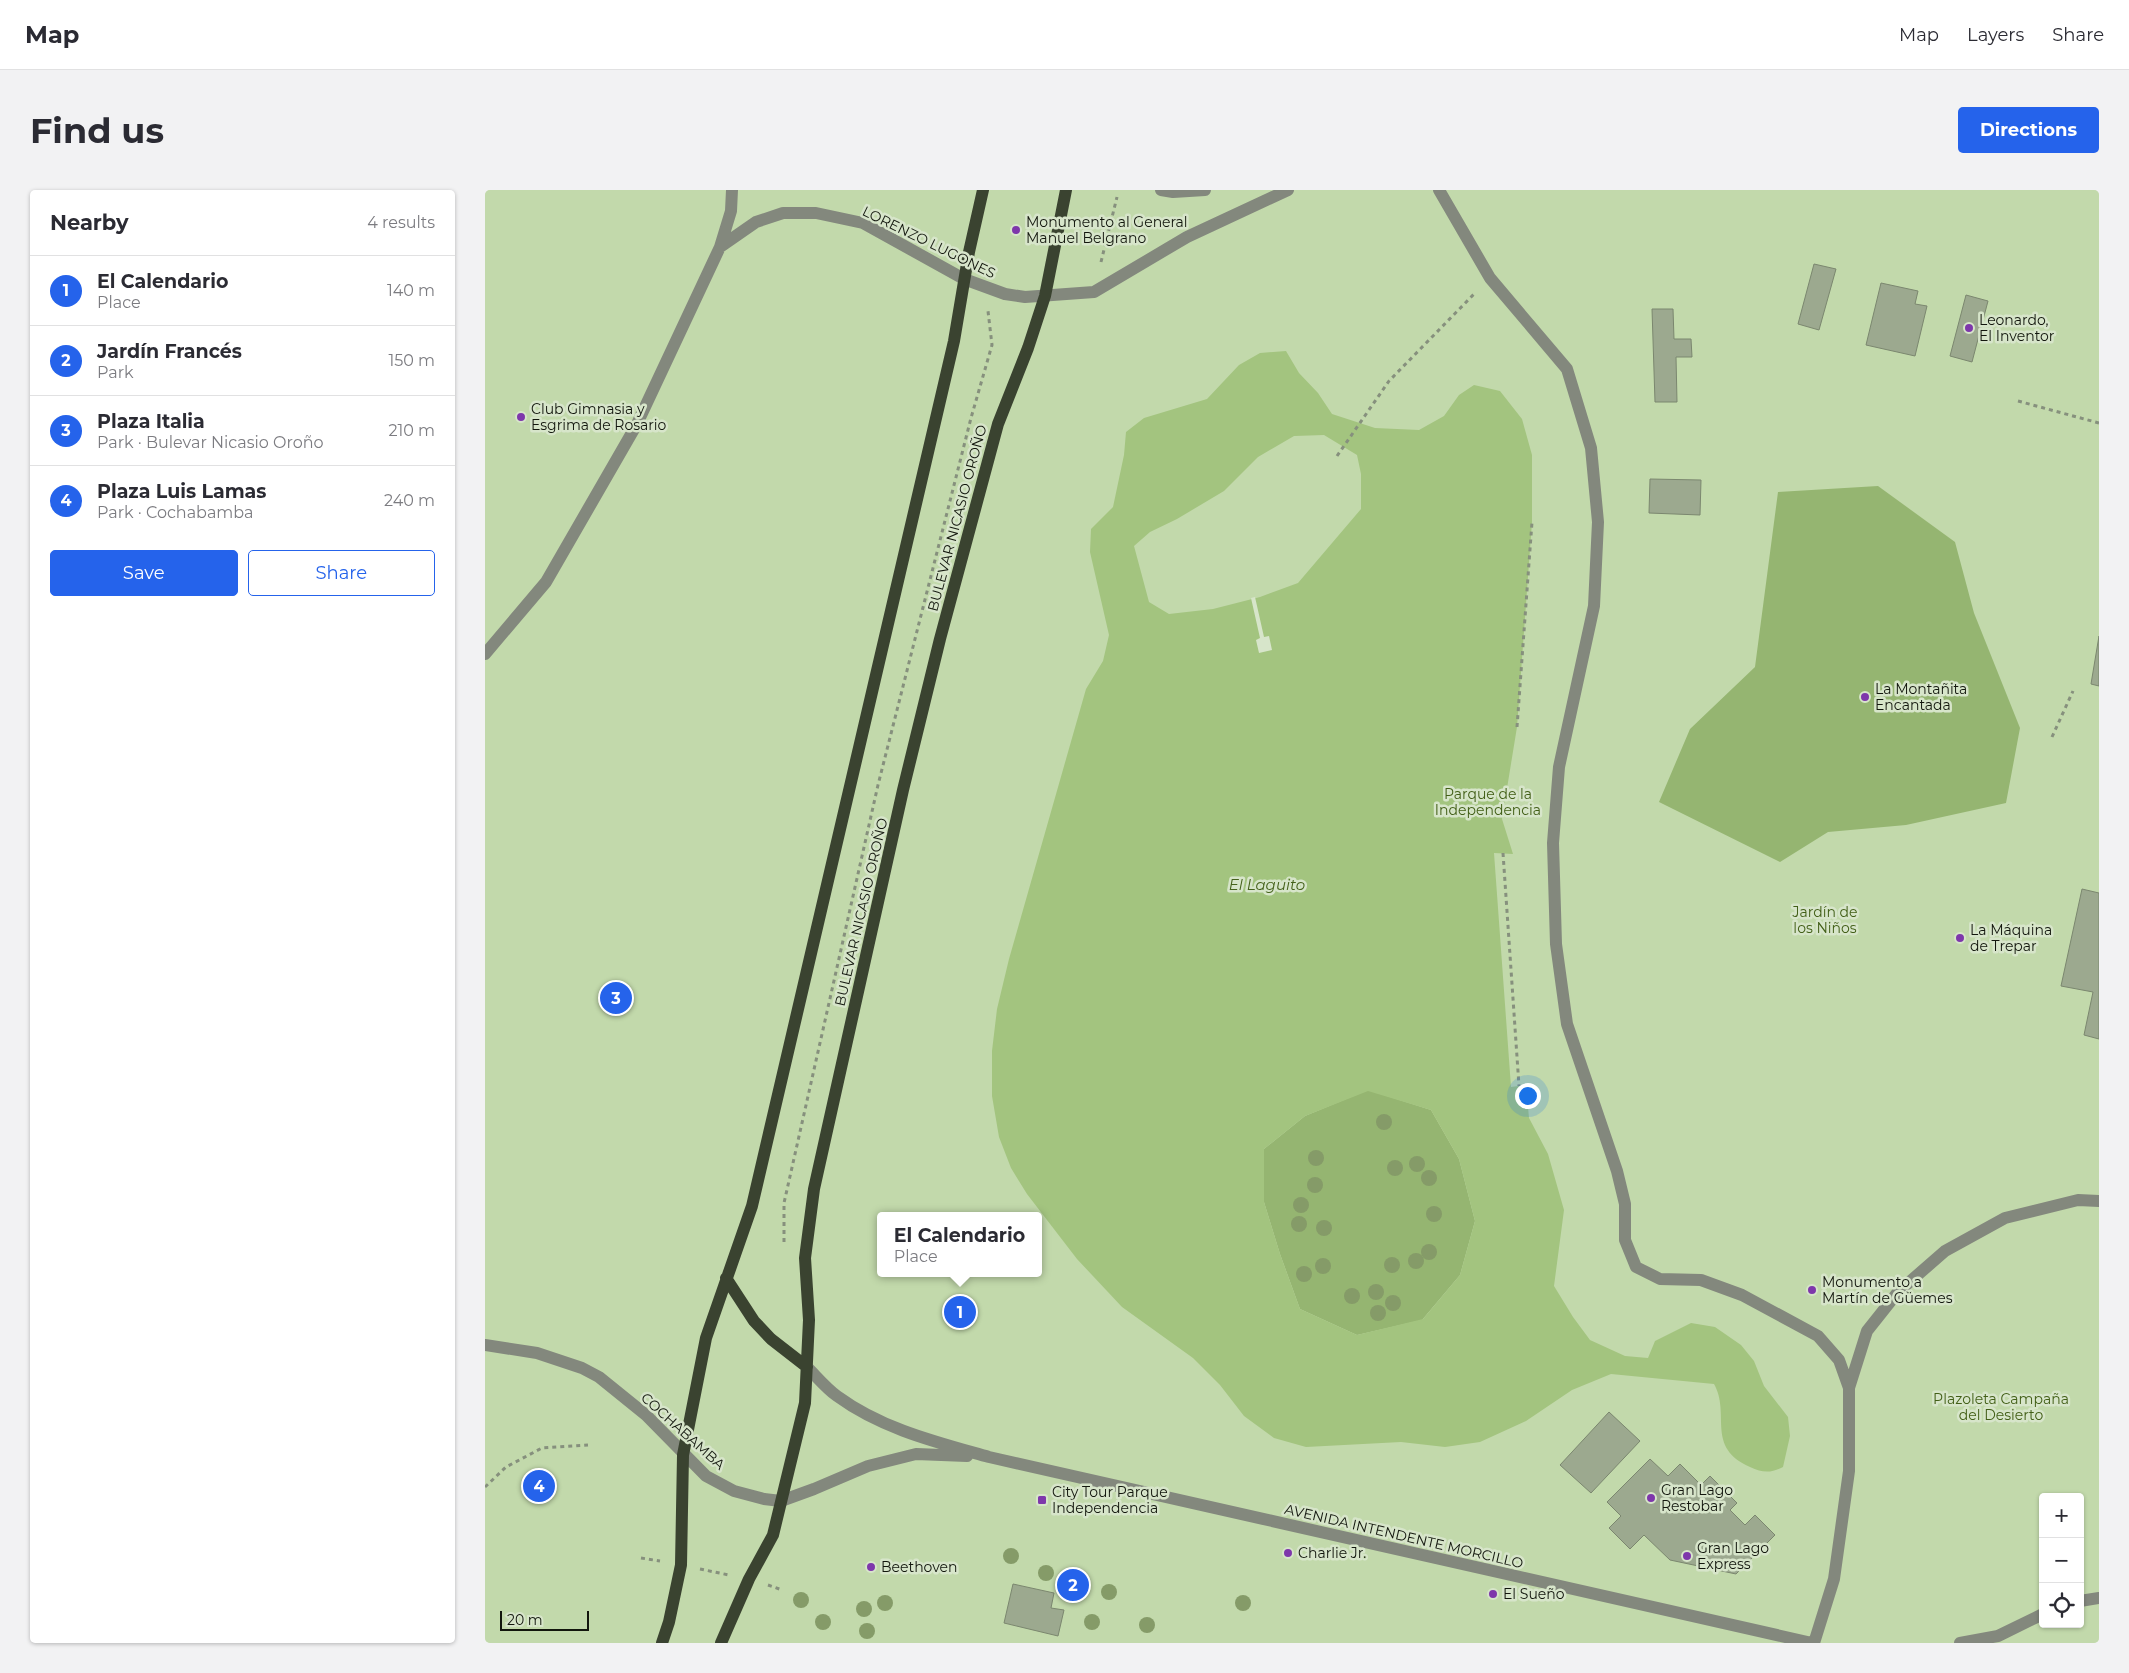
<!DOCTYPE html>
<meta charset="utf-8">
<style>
body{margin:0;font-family:Montserrat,sans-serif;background:#f2f2f3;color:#2b2b33}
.controls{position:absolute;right:15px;bottom:15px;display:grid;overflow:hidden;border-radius:5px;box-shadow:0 1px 4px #0004}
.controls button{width:45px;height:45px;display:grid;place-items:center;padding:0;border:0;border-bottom:1px solid #e1e1e2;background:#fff;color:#2b2b33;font:25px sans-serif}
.scale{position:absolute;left:15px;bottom:12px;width:89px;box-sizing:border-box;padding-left:5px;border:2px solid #12160d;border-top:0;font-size:14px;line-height:18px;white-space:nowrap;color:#12160d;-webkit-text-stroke:4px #d7e5ca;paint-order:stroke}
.you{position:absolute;left:1042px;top:905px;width:18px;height:18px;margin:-12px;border:4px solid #fff;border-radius:50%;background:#1a73e8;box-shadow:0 0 0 8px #1a73e833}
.badge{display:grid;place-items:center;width:32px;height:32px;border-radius:50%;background:#2563eb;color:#fff;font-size:16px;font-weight:700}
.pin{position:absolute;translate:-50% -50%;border:2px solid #fff;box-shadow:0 1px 5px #0006}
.popup{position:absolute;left:392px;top:1022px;width:165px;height:65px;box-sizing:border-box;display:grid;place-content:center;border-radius:5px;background:#fff;filter:drop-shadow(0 1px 4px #0005);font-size:16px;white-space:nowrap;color:#7c7c81}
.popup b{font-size:19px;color:#2b2b33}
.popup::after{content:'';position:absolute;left:50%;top:100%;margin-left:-10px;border:10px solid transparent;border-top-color:#fff}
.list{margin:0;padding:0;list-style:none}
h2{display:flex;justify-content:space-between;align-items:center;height:65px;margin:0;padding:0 20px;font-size:21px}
h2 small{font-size:16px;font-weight:400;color:#7c7c81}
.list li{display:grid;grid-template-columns:32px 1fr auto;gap:15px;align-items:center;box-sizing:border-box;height:70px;padding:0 20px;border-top:1px solid #e1e1e2}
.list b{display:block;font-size:19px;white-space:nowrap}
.list p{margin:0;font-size:16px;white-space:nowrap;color:#7c7c81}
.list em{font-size:16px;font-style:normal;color:#7c7c81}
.actions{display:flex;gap:10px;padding:15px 20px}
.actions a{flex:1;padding:11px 0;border:1px solid #2563eb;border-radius:5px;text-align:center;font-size:18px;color:#2563eb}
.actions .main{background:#2563eb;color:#fff}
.icon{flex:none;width:28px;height:28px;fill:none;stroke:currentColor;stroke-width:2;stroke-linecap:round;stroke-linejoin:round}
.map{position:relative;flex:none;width:1614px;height:1453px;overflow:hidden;border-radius:5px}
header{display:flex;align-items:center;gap:30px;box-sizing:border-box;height:70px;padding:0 25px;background:#fff;border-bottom:1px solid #e1e1e2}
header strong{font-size:24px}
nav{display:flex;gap:28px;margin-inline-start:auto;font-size:18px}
.intro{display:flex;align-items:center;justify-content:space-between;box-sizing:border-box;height:120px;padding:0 30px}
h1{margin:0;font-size:35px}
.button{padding:12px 22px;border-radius:5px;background:#2563eb;color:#fff;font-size:18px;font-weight:700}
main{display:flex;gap:30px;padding:0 30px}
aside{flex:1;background:#fff;border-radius:5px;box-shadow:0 1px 4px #0004}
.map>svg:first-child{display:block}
.green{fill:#c2d9ab;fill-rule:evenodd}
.forest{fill:#95b571}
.water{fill:#a3c47f;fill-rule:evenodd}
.pier{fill:#d7e5ca}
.building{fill:#9ca98f;stroke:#7b876f}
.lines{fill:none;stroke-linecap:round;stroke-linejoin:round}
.path{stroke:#86907d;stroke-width:3;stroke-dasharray:4 4;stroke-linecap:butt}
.street{stroke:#83887d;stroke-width:12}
.primary{stroke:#3a4330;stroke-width:12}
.tree{fill:#859b68}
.poi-dot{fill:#7e37ab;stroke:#d7e5ca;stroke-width:2}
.labels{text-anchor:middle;stroke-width:5;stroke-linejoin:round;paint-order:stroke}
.poi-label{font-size:14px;fill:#12160d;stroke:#d7e5ca;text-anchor:start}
.street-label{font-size:14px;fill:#12160d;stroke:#d7e5ca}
.park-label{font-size:14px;fill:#425f17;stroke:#d7e5ca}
.water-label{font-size:15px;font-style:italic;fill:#45621b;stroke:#d7e5ca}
</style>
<header>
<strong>Map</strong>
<nav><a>Map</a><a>Layers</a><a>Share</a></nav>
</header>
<div class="intro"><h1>Find us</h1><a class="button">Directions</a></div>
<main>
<aside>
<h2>Nearby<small>4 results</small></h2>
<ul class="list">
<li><span class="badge">1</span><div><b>El Calendario</b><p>Place</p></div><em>140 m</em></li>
<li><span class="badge">2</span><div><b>Jardín Francés</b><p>Park</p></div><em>150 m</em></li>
<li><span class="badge">3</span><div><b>Plaza Italia</b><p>Park · Bulevar Nicasio Oroño</p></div><em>210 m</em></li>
<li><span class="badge">4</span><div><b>Plaza Luis Lamas</b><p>Park · Cochabamba</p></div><em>240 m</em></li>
</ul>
<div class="actions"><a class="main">Save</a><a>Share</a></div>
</aside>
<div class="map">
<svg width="1614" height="1453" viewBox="0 0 1614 1453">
<rect width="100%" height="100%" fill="#d7e5ca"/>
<!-- green -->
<path class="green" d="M0 0H1614V1453H0ZM396 1026H554V1083H396ZM1558 1307H1595V1434H1558Z"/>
<!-- forest -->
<path class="forest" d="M1393 296 1470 352 1489 423 1535 538 1521 613 1421 635 1343 642 1295 672 1174 612 1205 539 1270 477 1293 302Z
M883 900 946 920 974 969 990 1031 975 1085 937 1130 872 1145 815 1119 795 1064 779 1012V959L820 926Z"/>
<!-- water -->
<path class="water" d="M801 161 814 183 833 203 847 224 890 238 934 240 959 226 974 205 989 195 1015 201 1037 229 1047 265V332L1032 537 1017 629 1028 664 1009 663 1026 897 1041 895 1044 928 1063 964 1079 1020 1069 1096 1088 1127 1105 1150 1140 1166 1163 1168 1170 1151 1206 1133 1230 1137 1256 1155 1269 1171 1279 1196 1303 1227 1305 1246 1298 1277C1286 1283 1278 1283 1265 1277 1220 1257 1246 1224 1229 1194L1126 1184 1087 1200 1041 1231 995 1252 960 1257 916 1252 821 1257 789 1248 759 1226 735 1195 708 1168 637 1117 592 1069 542 1004 526 978 514 947 507 906V861L512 819 524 769 601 499 618 471 624 445 605 362 606 339 628 317 639 265 641 242 659 228 722 209 754 175 775 163ZM839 245 872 265 876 284V319L813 393 775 407 728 419 684 424 664 412 649 356 665 342 692 329 739 301 773 267 809 246ZM883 901 946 920 974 969 990 1031 975 1085 938 1129 872 1145 815 1119 795 1064 779 1012V959L820 926Z"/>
<!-- pier -->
<path class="pier" d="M770 407 779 447 784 446 787 460 774 463 771 450 775 448 766 408Z"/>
<!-- building -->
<path class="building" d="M1329 74 1351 79 1334 140 1313 134Z
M1396 93 1433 101 1430 114 1442 116 1430 166 1381 155Z
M1481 105 1503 111 1487 172 1465 166Z
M1167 119H1188L1189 149H1206L1207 167H1191L1192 212H1170Z
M1165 289 1216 290 1215 325 1164 323Z
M1614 446V496L1606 494Z
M1597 699 1614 703V849L1599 845 1608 802 1576 796Z
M1124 1222 1155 1251 1106 1303 1075 1275Z
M1165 1269 1183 1286 1195 1274 1216 1295 1225 1286 1252 1313 1245 1320 1260 1335 1270 1325 1290 1345 1251 1384 1185 1370 1159 1345 1145 1359 1124 1338 1136 1326 1122 1312Z
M528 1394 569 1403 566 1418 579 1420 573 1446 519 1433Z"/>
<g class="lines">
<!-- path -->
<path class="path" d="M616 72 632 7
M1533 211 1614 233
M852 266 904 191 990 103
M1032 537 1047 332
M1567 547 1588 501
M1018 663 1034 896
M299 1052V1013L393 595 486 228 507 155 503 121
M0 1297 21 1277 57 1258 103 1255
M156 1368 175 1371
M215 1379 244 1385
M283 1395 297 1400"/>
<!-- street -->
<path class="street" d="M676 0 688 2 720 0
M954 0 1005 88 1082 179 1106 258 1113 332 1109 416 1074 577 1068 653 1071 754 1082 834 1132 981 1140 1014V1050L1151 1077 1175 1089 1216 1090 1257 1105 1333 1146 1354 1170 1364 1198V1281L1349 1389 1329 1453
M235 57 271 32 298 23H331L378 33 479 89 520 104 540 107 609 102 702 47 803 0
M0 464 61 392 152 234 235 57 246 21 247 0
M0 1155 52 1163 97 1178 114 1187 161 1225 221 1286 249 1301 279 1309 296 1311 329 1299 383 1276 431 1264 482 1266
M322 1177C332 1187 341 1198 352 1206 397 1239 451 1252 504 1267L1327 1453
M1364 1198 1382 1141 1413 1102 1460 1061 1520 1028 1593 1010 1614 1011
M1595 1411 1614 1408
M1475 1453 1513 1446 1558 1424"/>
<!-- primary -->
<path class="primary" d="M241 1088 269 1131 286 1149 322 1177
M177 1453 184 1432 196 1375 198 1265 221 1148 267 1016 469 151 484 62 498 0
M236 1453 264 1389 288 1345 320 1213 324 1130 320 1068 329 999 418 600 455 449 513 234 543 158 560 106 581 0"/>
</g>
<!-- trees -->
<g class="tree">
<circle cx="899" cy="932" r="8"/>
<circle cx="831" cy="968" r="8"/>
<circle cx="932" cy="974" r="8"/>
<circle cx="910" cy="978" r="8"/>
<circle cx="944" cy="988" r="8"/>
<circle cx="830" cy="995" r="8"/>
<circle cx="816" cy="1015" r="8"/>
<circle cx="949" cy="1024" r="8"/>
<circle cx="814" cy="1034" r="8"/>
<circle cx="839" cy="1038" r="8"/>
<circle cx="944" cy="1062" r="8"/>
<circle cx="931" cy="1071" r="8"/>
<circle cx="907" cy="1075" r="8"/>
<circle cx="838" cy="1076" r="8"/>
<circle cx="819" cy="1084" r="8"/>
<circle cx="891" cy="1102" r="8"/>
<circle cx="867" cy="1106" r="8"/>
<circle cx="908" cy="1113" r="8"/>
<circle cx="893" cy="1123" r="8"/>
<circle cx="526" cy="1366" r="8"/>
<circle cx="561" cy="1383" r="8"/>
<circle cx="624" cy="1402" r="8"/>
<circle cx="316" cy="1410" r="8"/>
<circle cx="400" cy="1413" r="8"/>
<circle cx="758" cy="1413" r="8"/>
<circle cx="379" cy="1419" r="8"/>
<circle cx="338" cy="1432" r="8"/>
<circle cx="607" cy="1432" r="8"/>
<circle cx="662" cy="1435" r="8"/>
<circle cx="382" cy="1441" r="8"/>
</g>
<!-- markers -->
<g class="poi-dot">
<circle cx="531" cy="40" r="5"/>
<circle cx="1484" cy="138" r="5"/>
<circle cx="36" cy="227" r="5"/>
<circle cx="1380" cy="507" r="5"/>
<circle cx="1475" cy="748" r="5"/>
<circle cx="1327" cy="1100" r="5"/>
<circle cx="1166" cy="1308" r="5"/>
<rect x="552" y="1305" width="10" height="10" rx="2.5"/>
<circle cx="803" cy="1363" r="5"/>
<circle cx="1202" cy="1366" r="5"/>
<circle cx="386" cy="1377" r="5"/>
<circle cx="1008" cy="1404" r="5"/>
</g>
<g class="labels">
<!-- poi labels -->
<g class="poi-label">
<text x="541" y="37">Monumento al General<tspan x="541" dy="16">Manuel Belgrano</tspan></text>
<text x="1494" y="135">Leonardo,<tspan x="1494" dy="16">El Inventor</tspan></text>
<text x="46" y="224">Club Gimnasia y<tspan x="46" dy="16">Esgrima de Rosario</tspan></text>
<text x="1390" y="504">La Montañita<tspan x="1390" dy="16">Encantada</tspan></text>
<text x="1485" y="745">La Máquina<tspan x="1485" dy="16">de Trepar</tspan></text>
<text x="1337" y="1097">Monumento a<tspan x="1337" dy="16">Martín de Güemes</tspan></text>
<text x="1176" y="1305">Gran Lago<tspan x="1176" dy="16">Restobar</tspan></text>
<text x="567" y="1307">City Tour Parque<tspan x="567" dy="16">Independencia</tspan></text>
<text x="1212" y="1363">Gran Lago<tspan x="1212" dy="16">Express</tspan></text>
<text x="813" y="1368">Charlie Jr.</text>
<text x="396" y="1382">Beethoven</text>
<text x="1018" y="1409">El Sueño</text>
</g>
<!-- street labels -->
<g class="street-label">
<text transform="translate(444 52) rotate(26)" y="5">LORENZO LUGONES</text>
<text transform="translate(472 328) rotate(-75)" y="5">BULEVAR NICASIO OROÑO</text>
<text transform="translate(376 722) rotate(-77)" y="5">BULEVAR NICASIO OROÑO</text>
<text transform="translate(198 1241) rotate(42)" y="5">COCHABAMBA</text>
<text transform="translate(919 1346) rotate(13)" y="5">AVENIDA INTENDENTE MORCILLO</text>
</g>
<!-- park labels -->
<g class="park-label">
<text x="1003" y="609">Parque de la<tspan x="1003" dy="16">Independencia</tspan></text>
<text x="1340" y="727">Jardín de<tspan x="1340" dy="16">los Niños</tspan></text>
<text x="1516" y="1214">Plazoleta Campaña<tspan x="1516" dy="16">del Desierto</tspan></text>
</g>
<!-- water labels -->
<g class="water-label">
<text x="782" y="700">El Laguito</text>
</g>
</g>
</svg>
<div class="controls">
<button>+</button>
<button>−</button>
<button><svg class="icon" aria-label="locate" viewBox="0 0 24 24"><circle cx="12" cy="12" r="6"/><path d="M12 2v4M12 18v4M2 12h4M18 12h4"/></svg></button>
</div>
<div class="scale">20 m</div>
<div class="you"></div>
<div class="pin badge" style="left:475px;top:1122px">1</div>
<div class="popup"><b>El Calendario</b>Place</div>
<div class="pin badge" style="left:588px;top:1395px">2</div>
<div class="pin badge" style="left:131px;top:808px">3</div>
<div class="pin badge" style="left:54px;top:1296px">4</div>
</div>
</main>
